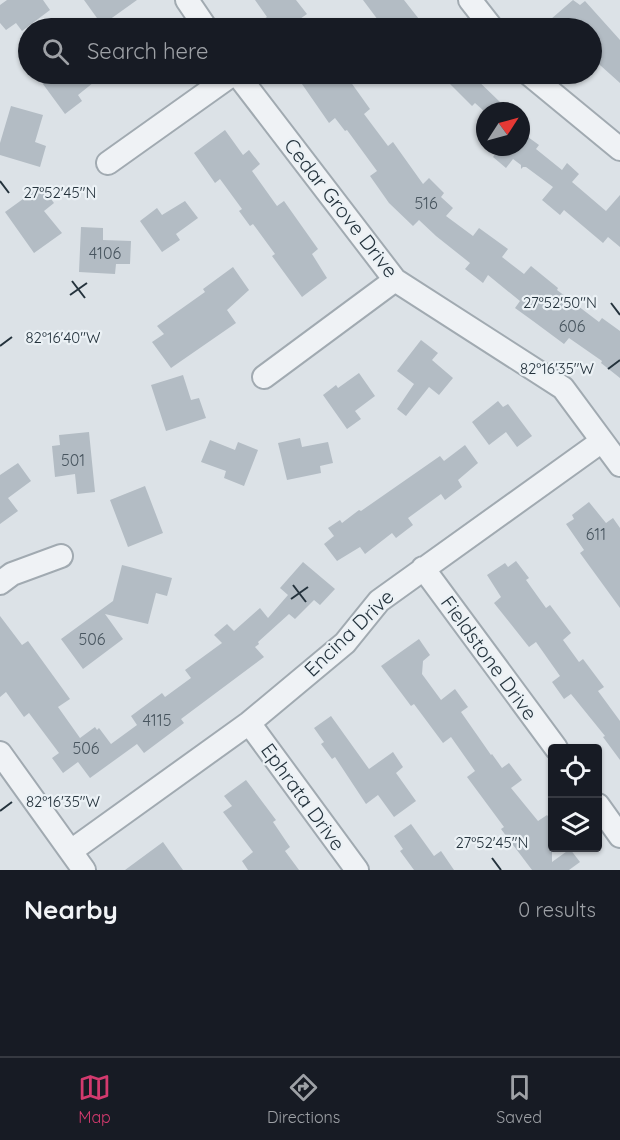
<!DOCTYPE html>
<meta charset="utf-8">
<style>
body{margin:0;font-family:Quicksand,sans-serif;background:#20242c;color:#f1f3f6}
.controls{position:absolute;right:18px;bottom:18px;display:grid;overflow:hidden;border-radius:6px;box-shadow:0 2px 4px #0004}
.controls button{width:54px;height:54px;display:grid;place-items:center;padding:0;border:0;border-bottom:2px solid #363941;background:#171b24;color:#f1f3f6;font:30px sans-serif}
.compass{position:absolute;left:476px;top:102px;width:54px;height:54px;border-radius:50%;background:#171b24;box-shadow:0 2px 4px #0004;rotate:54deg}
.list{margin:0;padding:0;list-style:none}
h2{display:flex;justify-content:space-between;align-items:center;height:78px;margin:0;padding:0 24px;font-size:26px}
h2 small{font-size:20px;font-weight:400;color:#9ea1a6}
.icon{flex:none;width:33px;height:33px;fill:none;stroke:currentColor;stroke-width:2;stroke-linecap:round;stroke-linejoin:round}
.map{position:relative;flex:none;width:620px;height:870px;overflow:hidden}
.search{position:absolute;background:#171b24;box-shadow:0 2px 4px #0004;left:18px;right:18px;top:18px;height:66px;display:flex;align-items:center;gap:15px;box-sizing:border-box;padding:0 21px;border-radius:33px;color:#9ea1a6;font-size:22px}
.sheet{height:186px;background:#171b24}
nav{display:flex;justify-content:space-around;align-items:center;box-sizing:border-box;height:84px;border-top:2px solid #363941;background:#171b24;font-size:16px;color:#9ea1a6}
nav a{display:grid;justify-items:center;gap:3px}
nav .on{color:#d33a6e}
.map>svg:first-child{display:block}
.building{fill:#b3bcc4}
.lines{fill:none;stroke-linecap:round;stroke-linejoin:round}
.street-casing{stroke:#a1aab1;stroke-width:26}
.street{stroke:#eff2f5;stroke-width:22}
.ticks{fill:none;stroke:#25333d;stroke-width:2}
.labels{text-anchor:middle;stroke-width:4.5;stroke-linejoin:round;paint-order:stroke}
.number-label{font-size:16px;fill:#48555f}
.street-label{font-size:20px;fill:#25333d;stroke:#ebf1f5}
.ticks-label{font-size:15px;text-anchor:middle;fill:#25333d;stroke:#ebf1f5;stroke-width:4.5;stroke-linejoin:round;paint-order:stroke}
</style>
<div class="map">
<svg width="620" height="870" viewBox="0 0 620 870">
<rect width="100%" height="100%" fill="#dce2e7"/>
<!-- building -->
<path class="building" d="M7 0H43L50 10 22 31 16 23 6 30 0 23V5Z
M84 0H137L102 25Z
M255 0H296L307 14 287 28H250L267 17Z
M363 0H404L426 28H384Z
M573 0 580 5 585 1 620 40V83L591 57V28H560L551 19Z
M49 74H104L78 95 82 101 65 114 40 80Z
M295 74H345L370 109 364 114 388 146 393 142 423 184 429 178 444 193 441 197 453 208 446 216 473 236 479 228 508 249 502 257 524 274 531 266 558 288 557 290 599 322 602 318 620 331V378L601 363 602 361 569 338 564 344 533 321 515 308 520 301 488 275 483 283 465 269 470 263 436 236 419 220 413 226 389 203 370 176 377 171 347 130 345 131 335 118 329 123Z
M440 74H471L500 102 491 111 485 112 475 103 472 106Z
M11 106 43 115 35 142 46 146 40 167 0 155V143Z
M225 130 243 155 249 150 260 164 252 171 277 206 284 201 318 249 312 254 327 278 302 297 272 256 275 254 253 224 250 226 239 211 242 209 220 179 215 183 194 153Z
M521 132 539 145 536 149 562 170 567 163 579 174 572 182 606 211 620 195V247L608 237 603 243 564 210 560 215 542 200 553 187 526 167H523L521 169V165L513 159 506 168 493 157 499 149 496 147H521Z
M41 186 54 203 44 211 62 233 34 253 5 212Z
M185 201 198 218 176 234 180 240 162 252 140 221 157 208 162 215Z
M81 227 103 228V240L131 241 130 264H116L115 274 79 272Z
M233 267 249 290 227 310 236 323 171 368 152 342 164 334 157 326 205 292 203 289Z
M421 340 438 353 432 360 453 378 439 395 429 387 406 416 397 409 414 384 397 371Z
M359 373 375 396 355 411 361 419 347 429 323 395 336 385 338 388Z
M183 375 191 400 199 398 206 418 166 431 151 385Z
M498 401 503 407 508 404 532 436 517 447 506 432 489 445 472 422Z
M89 432 95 492 77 494 75 474 55 477 52 446 60 445 59 435Z
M300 438 302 447 328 442 333 463 320 466 321 473 287 480 278 443Z
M210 440 235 450 238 442 258 450 244 486 224 478 226 471 201 462Z
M465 445 478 463 458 480 462 487 445 500 441 494 408 518 413 525 396 538 392 533 365 554 360 547 337 561 324 544 334 536 328 528 340 520 342 523 359 510 361 511 440 456 444 461Z
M18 463 31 481 8 498 18 511 0 524V475Z
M145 486 163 533 128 547 110 500Z
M589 502 606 523 613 518 620 528V608L580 553 584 550 566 524 574 519 572 515Z
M516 561 529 578 526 580 546 608 550 605 571 633 563 640 579 662 583 659 604 687 598 691 620 721V760L603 737 605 736 571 694 564 699 552 682 560 676 536 642 529 647 494 603 501 597 487 575 505 563 508 567Z
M303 562 335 589 320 605 314 600 295 619 289 614 258 642 259 644 255 647 264 657 181 719 184 723 144 753 137 744 90 778 78 762 63 773 52 758 59 753 29 713 24 717 6 692 0 697V616L22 645 28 641 70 699 58 707 80 738 95 727 97 730 99 728 111 744 137 725 131 716 162 693 165 697 191 678 185 670 222 643 214 635 227 624 234 631 260 608 268 618 288 595 280 588Z
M122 565 172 578 167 596 156 593 148 624 105 614 123 639 83 669 61 639 113 601Z
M419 639 430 655 423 661 422 674 441 700 455 689 468 707 461 712 491 755 492 754 502 768 509 763 522 780 511 788 538 821 547 815 552 822V862L570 849 580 862 569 870H532L501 829 504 827 467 777 475 771 451 737 443 743 414 704 411 706 381 666Z
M331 716 369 769 393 752 403 767 396 773 416 801 394 817 378 795 366 804 335 757 332 759 321 744 324 742 314 728Z
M246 780 276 820 273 822 290 847 285 851 299 870H248L242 861 253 852 223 812 232 806 224 796Z
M411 824 434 856 441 851 454 870H414L400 851 403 849 394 836Z
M163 842 183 870H125Z"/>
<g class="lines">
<!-- street casing -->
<g class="street-casing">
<path id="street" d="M187 0 206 28
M470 0 492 28
M237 74 395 280 563 388 620 465
M529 74 620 149
M108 163 233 74
M264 377 395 280
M423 568 556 748
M0 583 12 574 61 556
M249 723 357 870
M0 753 84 870
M598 805 620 836
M71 851 249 723 345 643 379 601 602 441"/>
</g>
<!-- street -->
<use href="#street" class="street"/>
</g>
<!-- ticks -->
<path class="ticks" d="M0 181 9 193M72 281 85 298M70 295 87 283M611 303 620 315M0 346 12 337M608 369 620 360M293 585 306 602M291 599 308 587M0 811 12 802M492 858 501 870"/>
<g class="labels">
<!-- number labels -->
<g class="number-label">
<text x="426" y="209">516</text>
<text x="105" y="259">4106</text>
<text x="572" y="332">606</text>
<text x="73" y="466">501</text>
<text x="596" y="540">611</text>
<text x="92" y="645">506</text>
<text x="157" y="726">4115</text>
<text x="86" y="754">506</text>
</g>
<!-- street labels -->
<g class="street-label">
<text transform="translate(341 208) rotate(52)" y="7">Cedar Grove Drive</text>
<text transform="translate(349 633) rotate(-44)" y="7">Encina Drive</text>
<text transform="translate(489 658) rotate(54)" y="7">Fieldstone Drive</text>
<text transform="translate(303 797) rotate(54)" y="7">Ephrata Drive</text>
</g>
</g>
<g class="ticks-label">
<text x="60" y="198">27°52'45"N</text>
<text x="560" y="308">27°52'50"N</text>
<text x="63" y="343">82°16'40"W</text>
<text x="557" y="374">82°16'35"W</text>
<text x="63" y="807">82°16'35"W</text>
<text x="492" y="848">27°52'45"N</text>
</g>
</svg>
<div class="controls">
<button><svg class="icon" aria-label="locate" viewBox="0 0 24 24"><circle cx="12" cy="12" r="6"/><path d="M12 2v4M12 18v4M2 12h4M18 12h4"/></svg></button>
<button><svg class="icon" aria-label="layers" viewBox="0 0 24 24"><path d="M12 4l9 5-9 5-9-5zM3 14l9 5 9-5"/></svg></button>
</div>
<svg class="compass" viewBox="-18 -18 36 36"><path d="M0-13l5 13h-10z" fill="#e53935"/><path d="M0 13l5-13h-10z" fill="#9ea1a6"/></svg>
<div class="search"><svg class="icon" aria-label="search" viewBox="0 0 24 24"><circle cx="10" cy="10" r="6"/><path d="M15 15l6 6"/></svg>Search here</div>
</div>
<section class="sheet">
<h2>Nearby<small>0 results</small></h2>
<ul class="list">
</ul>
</section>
<nav>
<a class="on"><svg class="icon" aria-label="map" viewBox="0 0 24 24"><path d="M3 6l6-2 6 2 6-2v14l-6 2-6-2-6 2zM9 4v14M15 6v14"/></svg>Map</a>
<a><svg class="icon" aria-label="directions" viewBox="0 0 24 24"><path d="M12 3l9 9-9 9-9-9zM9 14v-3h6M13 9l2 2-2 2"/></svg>Directions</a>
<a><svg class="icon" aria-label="saved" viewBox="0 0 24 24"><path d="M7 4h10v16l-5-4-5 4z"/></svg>Saved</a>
</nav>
